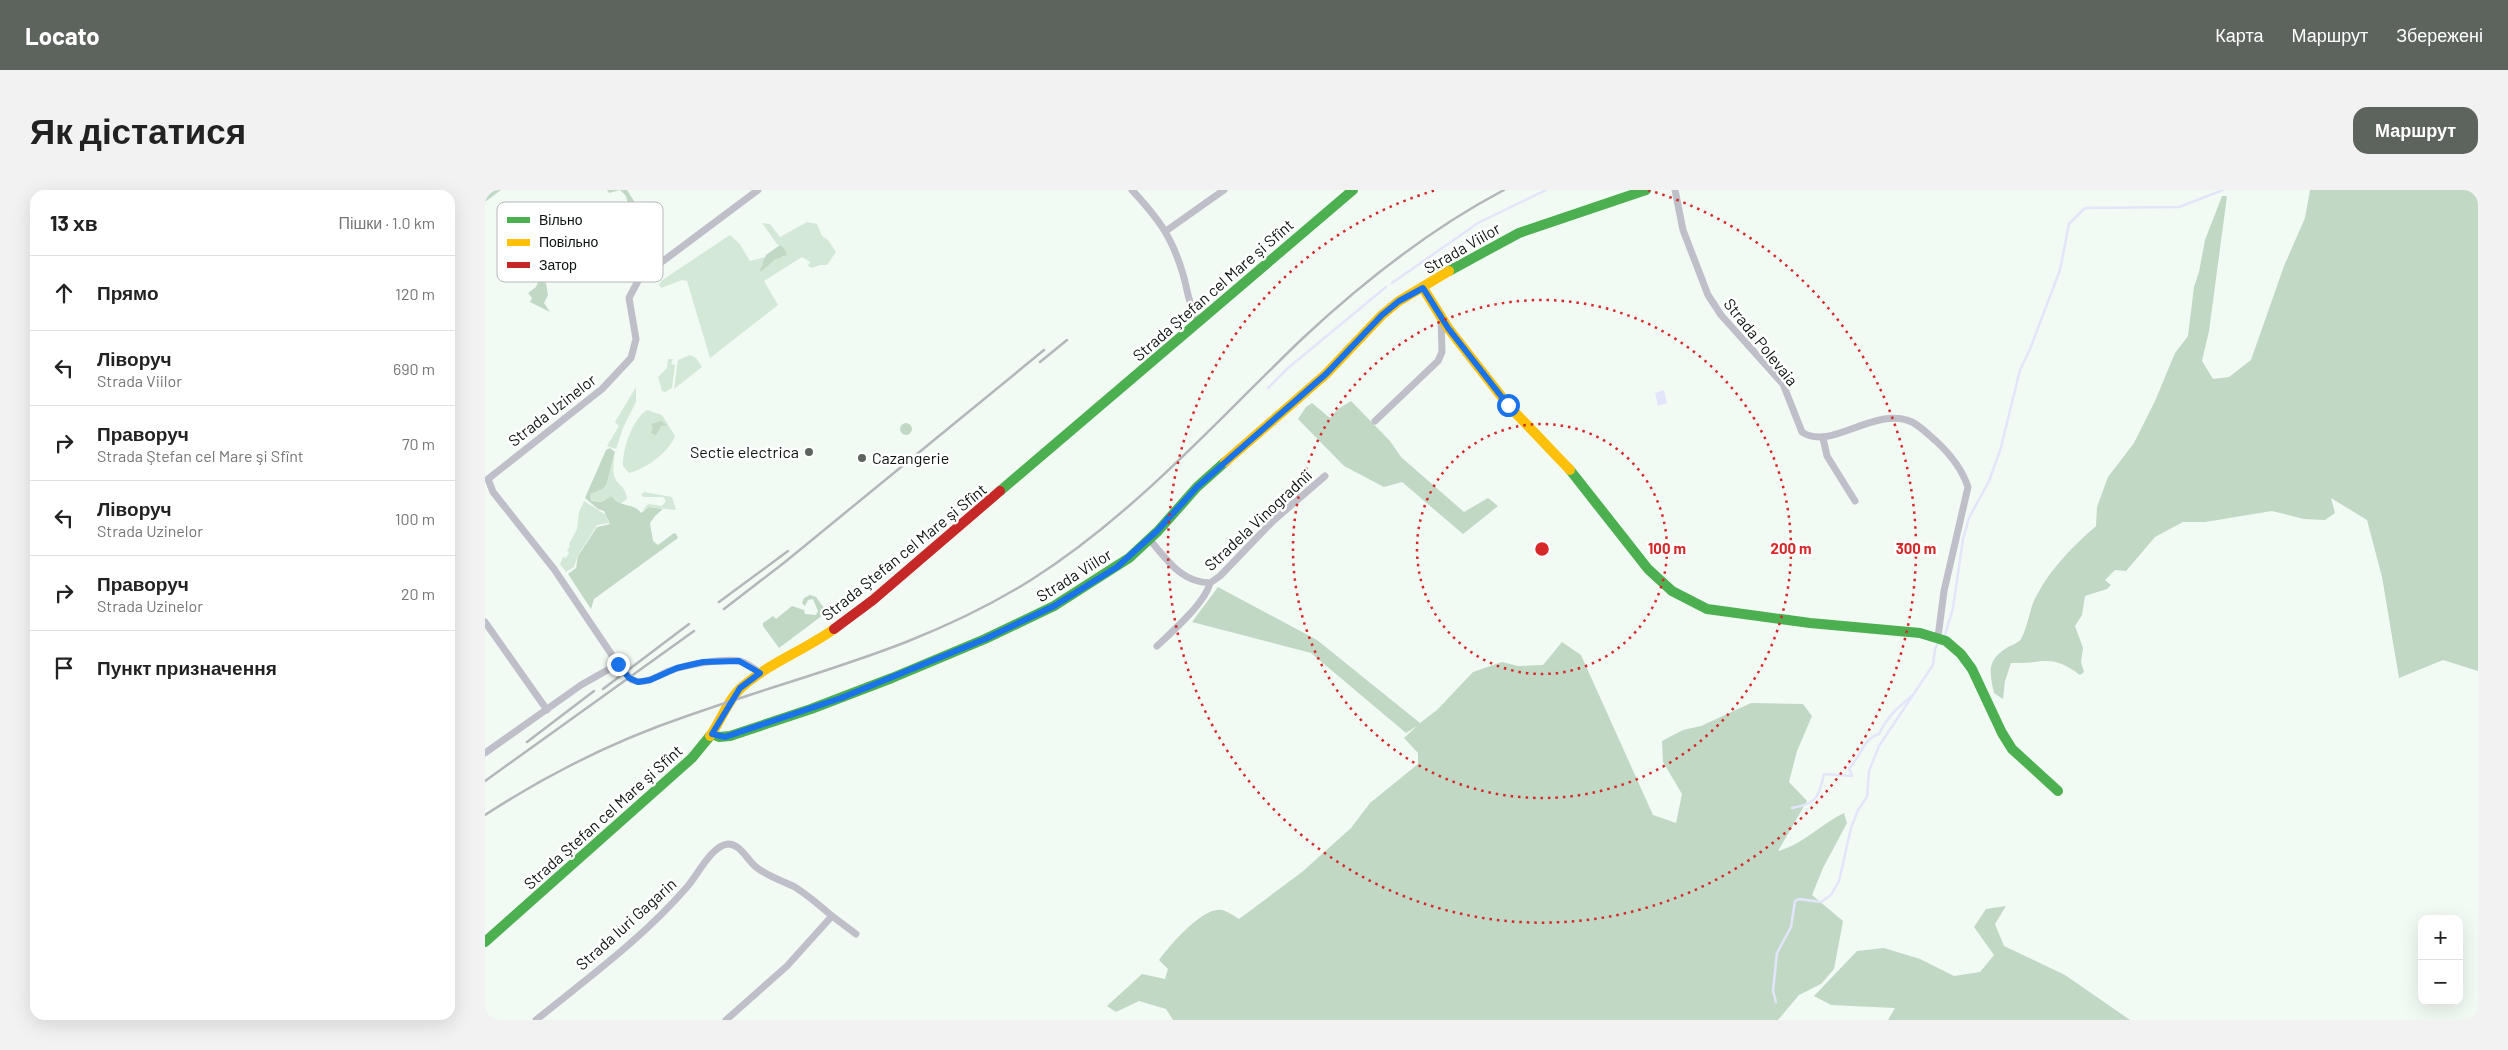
<!DOCTYPE html>
<html lang="uk">
<meta charset="utf-8">
<style>
body{margin:0;font-family:Barlow,sans-serif;background:#f2f2f2;color:#222}
.controls{position:absolute;right:15px;bottom:15px;display:grid;overflow:hidden;border-radius:10px;box-shadow:0 5px 20px #0002}
.controls button{width:45px;height:45px;display:grid;place-items:center;padding:0;border:0;border-bottom:1px solid #e0e0e0;background:#fff;color:#222;font:25px sans-serif}
.stop{position:absolute;width:15px;height:15px;margin:-11px;border:4px solid #1a73e8;border-radius:50%;background:#fff}
.stop.end{background:#1a73e8;border-color:#fff;box-shadow:0 1px 5px #0008}
.list{margin:0;padding:0;list-style:none}
h2{display:flex;justify-content:space-between;align-items:center;height:65px;margin:0;padding:0 20px;font-size:21px}
h2 small{font-size:16px;font-weight:400;color:#767676}
.list li{display:grid;grid-template-columns:32px 1fr auto;gap:15px;align-items:center;box-sizing:border-box;height:75px;padding:0 20px;border-top:1px solid #e0e0e0}
.list b{display:block;font-size:19px;white-space:nowrap}
.list p{margin:0;font-size:16px;white-space:nowrap;color:#767676}
.list em{font-size:16px;font-style:normal;color:#767676}
.icon{flex:none;width:28px;height:28px;fill:none;stroke:currentColor;stroke-width:2;stroke-linecap:round;stroke-linejoin:round}
.map{position:relative;flex:none;width:1993px;height:830px;overflow:hidden;border-radius:15px}
header{display:flex;align-items:center;gap:30px;box-sizing:border-box;height:70px;padding:0 25px;background:#5d645e;color:#fff}
header strong{font-size:24px}
nav{display:flex;gap:28px;margin-inline-start:auto;font-size:18px}
.intro{display:flex;align-items:center;justify-content:space-between;box-sizing:border-box;height:120px;padding:0 30px}
h1{margin:0;font-size:35px}
.button{padding:12px 22px;border-radius:15px;background:#5d645e;color:#fff;font-size:18px;font-weight:700}
main{display:flex;gap:30px;padding:0 30px}
aside{flex:1;background:#fff;border-radius:15px;box-shadow:0 5px 20px #0002}
.map>svg:first-child{display:block}
.green{fill:#d4e8d7}
.forest{fill:#c1d8c5}
.water{fill:#e3e5fb}
.lines{fill:none;stroke-linecap:round;stroke-linejoin:round}
.stream{stroke:#e3e5fb;stroke-width:2.5}
.street{stroke:#bfbfca;stroke-width:7}
.fast{stroke:#4caf50;stroke-width:10}
.slow{stroke:#ffc107;stroke-width:10}
.jam{stroke:#c62828;stroke-width:10}
.rail{stroke:#b4b7b9;stroke-width:2.5}
.route{stroke:#1a73e8;stroke-width:6}
.ring{fill:none;stroke:#d62828;stroke-width:2.5;stroke-dasharray:2.5 5}
.poi-dot{fill:#5d645e;stroke:#fff;stroke-width:2}
.labels{text-anchor:middle;stroke-width:5;stroke-linejoin:round;paint-order:stroke}
.street-label{font-size:16px;fill:#0d130e;stroke:#fff}
.poi-label{font-size:16px;fill:#0d130e;stroke:#fff;text-anchor:end}
.key{fill:#fff;stroke:#b6b8b7;stroke-width:1}
.key-label{font-size:14px;fill:#0d130e}
.centre{fill:#d62828;stroke:#fff;stroke-width:2.5}
.ring-label{font-size:15px;text-anchor:middle;font-weight:bold;fill:#d62828;stroke:#fff;stroke-width:5;stroke-linejoin:round;paint-order:stroke}
</style>
<header>
<strong>Locato</strong>
<nav><a>Карта</a><a>Маршрут</a><a>Збережені</a></nav>
</header>
<div class="intro"><h1>Як дістатися</h1><a class="button">Маршрут</a></div>
<main>
<aside>
<h2>13 хв<small>Пішки · 1.0 km</small></h2>
<ul class="list">
<li><svg class="icon" aria-label="ahead" viewBox="0 0 24 24"><path d="M12 20V5M6 11l6-6 6 6"/></svg><div><b>Прямо</b></div><em>120 m</em></li>
<li><svg class="icon" aria-label="left" viewBox="0 0 24 24"><path d="M17 20v-9H6M10 6l-5 5 5 5"/></svg><div><b>Ліворуч</b><p>Strada Viilor</p></div><em>690 m</em></li>
<li><svg class="icon" aria-label="right" viewBox="0 0 24 24"><path d="M7 20v-9h11M14 6l5 5-5 5"/></svg><div><b>Праворуч</b><p>Strada Ştefan cel Mare şi Sfînt</p></div><em>70 m</em></li>
<li><svg class="icon" aria-label="left" viewBox="0 0 24 24"><path d="M17 20v-9H6M10 6l-5 5 5 5"/></svg><div><b>Ліворуч</b><p>Strada Uzinelor</p></div><em>100 m</em></li>
<li><svg class="icon" aria-label="right" viewBox="0 0 24 24"><path d="M7 20v-9h11M14 6l5 5-5 5"/></svg><div><b>Праворуч</b><p>Strada Uzinelor</p></div><em>20 m</em></li>
<li><svg class="icon" aria-label="arrive" viewBox="0 0 24 24"><path d="M6 21V4h12l-3 4 3 4H6"/></svg><div><b>Пункт призначення</b></div></li>
</ul>
</aside>
<div class="map">
<svg width="1993" height="830" viewBox="0 0 1993 830">
<rect width="100%" height="100%" fill="#f2faf4"/>
<!-- green -->
<path class="green" d="M322 32 332 34 337 46 343 50 351 62 342 75H335L327 78 323 76 325 72 317 67 279 91 293 115 225 168 202 91 197 90 176 98 174 95 176 91 245 45 254 53 265 71 280 67V72L276 76H282L294 67H299V58L292 54 277 33 285 34 295 47Z
M205 165 211 168 217 177 189 199 193 170Z
M183 169H188L186 174 190 175 187 198 180 202 177 201 173 187 182 178Z
M151 197V212L138 238 131 259 122 256 134 236 130 232Z
M162 220 177 225 190 246C184 262 161 279 144 283L138 276C137 260 148 228 162 220Z
M130 265C123 299 140 289 142 309L135 314 127 306 123 310 110 312 104 307 105 304 118 299 122 293Z
M159 302 187 307 191 320 164 317 157 321 163 314 177 316 181 311 178 307H159L156 305Z
M99 311 121 325 124 333 112 335 93 365 89 377 81 382 75 374 78 367 81 368 84 363 82 360 85 356 84 354 92 339 94 322Z"/>
<!-- forest -->
<path class="forest" d="M4 0H16L0 12V3Z
M122 0H142L163 33 157 28 143 35 136 21 144 18 141 6 135 0 124 3Z
M1825 0H1993V481L1958 470 1914 488 1897 387 1882 330 1846 308 1850 323 1840 330 1819 329 1787 321 1720 332H1698L1670 347 1641 381 1630 380 1620 390 1626 395 1622 399 1600 406 1597 425 1590 436 1598 458 1596 472 1599 482 1595 485C1565 463 1560 474 1526 473L1520 491 1518 509 1509 503C1504 480 1502 470 1523 457 1527 455 1533 453 1536 449 1542 438 1544 424 1548 413 1562 382 1586 358 1611 336L1612 317 1623 287 1649 253 1670 211 1690 163 1703 146 1709 97 1714 82 1720 50 1737 6H1742L1724 141 1717 171 1728 189 1744 187 1766 170 1799 76 1820 28Z
M295 55 299 58 302 65 291 69 274 83 281 65Z
M54 90 61 93 63 105 59 113 65 122 45 112 47 108 43 103 51 97Z
M866 211 905 251 916 267 979 322 1003 308 1013 316 978 344 917 292 899 297 859 276 813 229 821 217 827 213 845 228 853 219Z
M176 231 182 235 176 236 171 245 166 243 168 237 166 234Z
M415 239a6 6 0 1 1 12 0a6 6 0 1 1-12 0Z
M125 258 130 262 122 293 118 299 105 304 106 310C112 314 121 311 127 306 136 319 148 312 156 323L164 317 178 319 170 326 165 333 168 351 173 355 189 343 191 344 193 348 109 409 106 419 83 384 91 378 93 366 112 337 125 334 119 321 113 319 100 308 121 260Z
M733 397 832 450 935 533 952 520 988 482 1017 472 1033 476 1058 475 1077 452 1096 465 1168 625 1191 633 1197 604 1178 572 1177 551 1198 540 1216 536 1266 513 1318 514 1327 526 1312 561 1304 592 1322 611 1293 661C1317 655 1336 634 1359 623L1362 633 1338 678 1327 705 1358 731 1349 779 1336 794 1314 805 1293 830H688L681 819 654 811 631 822 622 816 657 784 680 789 683 779 674 770C684 756 718 716 737 720 742 721 749 726 754 729L817 682 866 638 885 613 933 574V563L919 548 932 536 921 543 826 463 707 432Z
M325 405 331 407 342 422 294 458 278 436V433L288 426 291 429 307 416 319 420 320 424 331 425 333 421 328 409 323 410 320 416 317 413 319 408Z
M1521 716 1510 734 1519 756 1580 785 1645 830H1403L1410 818 1346 815 1329 806 1372 761 1399 758 1435 769 1469 786 1495 782 1509 765 1489 737 1501 719Z"/>
<!-- water -->
<path class="water" d="M1179 200 1182 213 1173 216 1170 203Z"/>
<g class="lines">
<!-- stream -->
<path class="stream" d="M907 93 993 33 1061 0
M783 198 803 178 901 97
M1460 445 1468 418 1478 349 1484 328 1504 291 1515 261 1535 180 1545 159 1575 80 1584 34 1600 18 1694 17 1738 0
M1307 618C1331 614 1334 608 1339 584L1367 586 1364 578C1376 568 1377 549 1394 544 1402 527 1413 517 1428 505
M1291 812 1288 801 1292 763 1306 737 1310 711 1314 709 1336 712 1346 705 1354 691 1366 638 1373 620 1382 607 1384 581 1394 556 1448 475 1450 459 1452 455"/>
<!-- street -->
<path class="street" d="M273 0 154 89 144 108 151 149 146 168 117 199 3 289 8 302 69 379 133 474 147 490C161 495 172 486 184 481 200 475 238 468 255 471 262 473 269 478 275 483
M647 0C672 27 686 45 697 81 703 99 703 116 714 132
M1190 0 1198 40 1223 105 1236 125 1298 194 1317 242C1345 262 1390 215 1427 232 1435 236 1444 245 1451 251 1465 264 1477 279 1483 297L1459 401 1453 447
M681 41 739 0
M890 231 953 171 957 162 956 127
M1338 248 1342 266 1370 311
M664 349C682 369 695 392 725 393L735 386 788 331 840 286
M0 432 62 520
M672 456C687 442 720 413 725 393
M0 563 96 495 133 474
M347 726 371 744
M51 830C103 788 158 748 202 697 212 686 227 655 243 654 256 654 262 670 271 677 282 686 295 690 308 696 322 704 335 716 347 726L302 776 241 830"/>
<!-- fast -->
<path class="fast" d="M964 81 1034 43 1161 0
M1085 280 1163 379 1187 401 1222 419 1325 433 1435 443 1461 451 1476 464 1487 479 1517 543 1527 559 1573 601
M515 301 868 0
M227 544 234 547 245 546 326 519 407 488 500 449 569 416 644 368 673 341 712 297 740 272
M0 752 207 568 225 546"/>
<!-- slow -->
<path class="slow" d="M938 98 963 138 1023 215 1085 280
M740 272 841 184 897 125 914 111 964 81
M225 546C236 531 243 509 257 497 284 473 320 460 349 439"/>
<!-- jam -->
<path class="jam" d="M349 439 388 410 515 301"/>
<!-- rail -->
<path class="rail" d="M555 172 582 150
M234 412 303 361
M239 419 300 372 559 160
M118 499 204 434
M42 552 109 501
M0 591 209 441
M0 625C63 584 131 550 202 526 323 483 434 460 546 390 650 324 730 232 818 148 879 91 945 39 1019 0"/>
</g>
<g class="lines">
<!-- route -->
<path class="route" d="M133 474 144 488 153 492 165 490 192 478 218 472 254 471 275 483 255 498 227 544 240 547 356 508 500 449 569 416 632 377 672 341 712 297 841 184 897 125 914 111 938 98 963 138 1023 215"/>
</g>
<!-- distance rings -->
<g class="ring">
<circle cx="1057" cy="359" r="125"/>
<circle cx="1057" cy="359" r="249"/>
<path d="M1163 0A374 374 0 1 1 951 0"/>
</g>
<!-- markers -->
<g class="poi-dot">
<circle cx="324" cy="262" r="5"/>
<circle cx="377" cy="268" r="5"/>
</g>
<g class="labels">
<!-- street labels -->
<g class="street-label">
<text transform="translate(977 58) rotate(-30)" y="6">Strada Viilor</text>
<text transform="translate(728 100) rotate(-41)" y="6">Strada Ştefan cel Mare şi Sfînt</text>
<text transform="translate(1276 152) rotate(51)" y="6">Strada Polevaia</text>
<text transform="translate(67 220) rotate(-38)" y="6">Strada Uzinelor</text>
<text transform="translate(773 330) rotate(-43)" y="6">Stradela Vinogradnîi</text>
<text transform="translate(419 362) rotate(-39)" y="6">Strada Ştefan cel Mare şi Sfînt</text>
<text transform="translate(589 385) rotate(-32)" y="6">Strada Viilor</text>
<text transform="translate(118 627) rotate(-42)" y="6">Strada Ştefan cel Mare şi Sfînt</text>
<text transform="translate(141 734) rotate(-42)" y="6">Strada Iuri Gagarin</text>
</g>
<!-- poi labels -->
<g class="poi-label">
<text x="314" y="268">Sectie electrica</text>
<text x="387" y="274" text-anchor="start">Cazangerie</text>
</g>
</g>
<!-- legend -->
<rect x="12" y="12" width="166" height="80" rx="8" class="key"/>
<rect x="22" y="27" width="23" height="6" fill="#4caf50"/>
<rect x="22" y="49" width="23" height="7" fill="#ffc107"/>
<rect x="22" y="72" width="23" height="6" fill="#c62828"/>
<g class="key-label">
<text x="54" y="35">Вільно</text>
<text x="54" y="57">Повільно</text>
<text x="54" y="80">Затор</text>
</g>
<circle cx="1057" cy="359" r="8" class="centre"/>
<g class="ring-label">
<text x="1182" y="364">100 m</text>
<text x="1306" y="364">200 m</text>
<text x="1431" y="364">300 m</text>
</g>
</svg>
<div class="controls">
<button>+</button>
<button>−</button>
</div>
<div class="stop" style="left:1023px;top:215px"></div>
<div class="stop end" style="left:133px;top:474px"></div>
</div>
</main>
